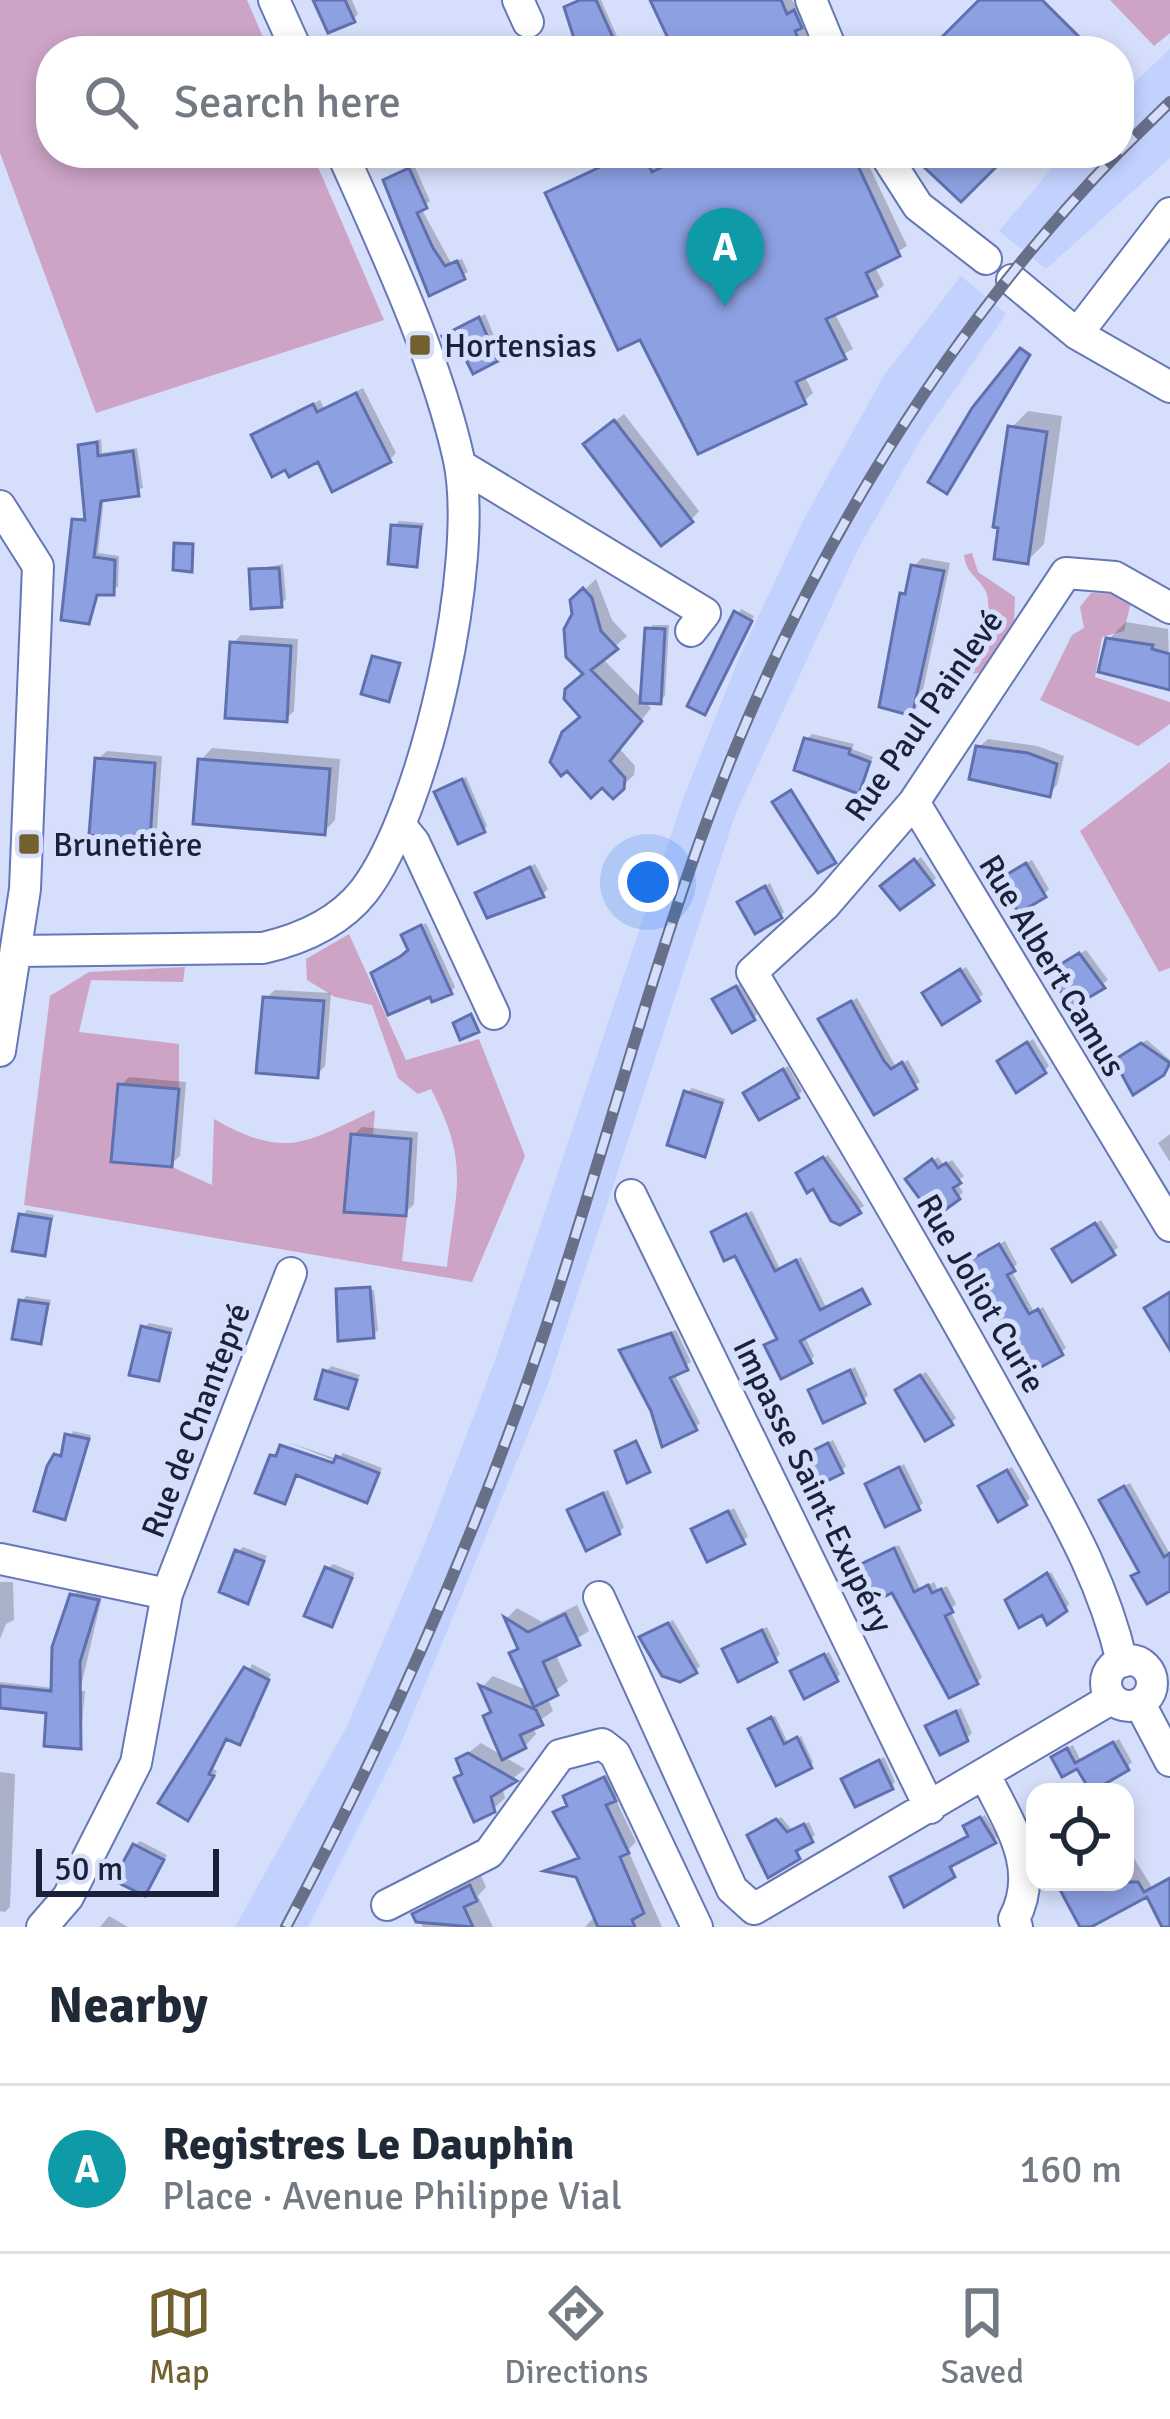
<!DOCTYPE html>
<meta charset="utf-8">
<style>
body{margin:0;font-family:Signika,sans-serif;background:#f2f2f3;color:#1f2937}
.controls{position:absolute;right:36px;bottom:36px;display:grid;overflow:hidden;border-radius:24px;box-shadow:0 6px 18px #0003}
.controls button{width:108px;height:108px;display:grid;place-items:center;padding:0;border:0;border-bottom:3px solid #e0e1e3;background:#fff;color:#1f2937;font:60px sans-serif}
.scale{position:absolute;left:36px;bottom:30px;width:183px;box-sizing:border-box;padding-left:12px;border:6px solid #1a213a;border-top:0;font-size:33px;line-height:42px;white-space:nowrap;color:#1a213a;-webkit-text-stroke:9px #d5defa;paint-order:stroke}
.you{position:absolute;left:648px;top:882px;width:42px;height:42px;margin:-30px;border:9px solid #fff;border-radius:50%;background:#1a73e8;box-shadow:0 0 0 18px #1a73e833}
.badge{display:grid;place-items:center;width:78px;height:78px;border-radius:50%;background:#72612f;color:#fff;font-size:39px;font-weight:700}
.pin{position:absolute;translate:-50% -99px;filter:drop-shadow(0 3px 6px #0008)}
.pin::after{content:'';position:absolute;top:63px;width:42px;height:36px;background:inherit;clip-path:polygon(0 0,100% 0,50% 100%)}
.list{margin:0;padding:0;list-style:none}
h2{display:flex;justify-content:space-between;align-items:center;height:156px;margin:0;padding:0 48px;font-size:51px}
h2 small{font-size:39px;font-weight:400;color:#747a83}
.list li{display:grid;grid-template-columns:78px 1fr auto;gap:36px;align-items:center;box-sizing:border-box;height:168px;padding:0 48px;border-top:3px solid #e0e1e3}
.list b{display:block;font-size:45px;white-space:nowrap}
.list p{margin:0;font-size:39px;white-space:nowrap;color:#747a83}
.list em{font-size:39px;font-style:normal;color:#747a83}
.icon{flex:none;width:66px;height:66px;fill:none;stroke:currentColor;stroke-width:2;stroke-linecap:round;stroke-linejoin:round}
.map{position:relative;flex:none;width:1170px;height:1927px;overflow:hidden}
.search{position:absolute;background:#fff;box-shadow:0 6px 18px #0003;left:36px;right:36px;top:36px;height:132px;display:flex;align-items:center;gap:30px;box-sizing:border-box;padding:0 42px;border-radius:48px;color:#747a83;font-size:45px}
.sheet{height:324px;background:#fff}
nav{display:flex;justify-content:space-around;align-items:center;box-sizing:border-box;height:168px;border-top:3px solid #e0e1e3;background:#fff;font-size:33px;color:#747a83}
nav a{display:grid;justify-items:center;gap:6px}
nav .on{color:#72612f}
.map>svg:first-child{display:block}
.built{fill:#c3d1ff}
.green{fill:#cda4c6}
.shadow{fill:#0003}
.building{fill:#8da0e2;stroke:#6070af;stroke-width:3}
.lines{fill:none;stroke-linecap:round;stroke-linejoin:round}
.minor-casing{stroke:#6677b6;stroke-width:34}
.minor{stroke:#fff;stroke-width:30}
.rail-casing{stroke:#676f89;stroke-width:12}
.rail{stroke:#d5defa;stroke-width:8;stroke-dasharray:22;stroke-linecap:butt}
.poi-dot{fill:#72612f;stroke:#d5defa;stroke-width:4.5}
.labels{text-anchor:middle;stroke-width:10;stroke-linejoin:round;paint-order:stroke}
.poi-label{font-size:33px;fill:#1a213a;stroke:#d5defa;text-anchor:start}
.street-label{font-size:33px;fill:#1a213a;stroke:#d5defa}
</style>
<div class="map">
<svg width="1170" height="1927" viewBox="0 0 1170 1927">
<rect width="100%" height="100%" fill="#d5defa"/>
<!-- built -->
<path class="built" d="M1170 49V158L1046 269 999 231 1065 153H1119V97Z
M961 276 1006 314 921 439 858 549 735 815 546 1390 401 1743 308 1927H235L347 1726 427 1538 494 1363 684 796 739 658 805 517 885 374Z"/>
<!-- green -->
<path class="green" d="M0 0H247L269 51H51V153H312L384 320 96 413 0 153Z
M1110 0H1170V33L1154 46Z
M972 553 978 572 1015 597 1014 621 983 672 972 674C977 653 997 607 984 588 975 575 966 572 964 555Z
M1091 593 1133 594 1124 631 1102 637 1095 677 1170 702V724L1138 746 1040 700 1072 635 1084 628 1080 607Z
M1170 762V968L1159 972 1080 831Z
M349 934 406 1060 479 1039 525 1156 472 1282 24 1205 50 996 89 972 185 967 183 982 91 980 79 1032 179 1044V1089L118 1085 112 1162 172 1167 212 1185 214 1119C286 1160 305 1143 375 1110L373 1136 351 1135 344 1211 407 1216 402 1261 447 1267C456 1187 470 1164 431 1089L418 1094 398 1078 372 1005 335 997 307 980 306 959Z"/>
<!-- shadow -->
<path class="shadow" d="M316 0H352L358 14 353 19Z
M580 0H601L620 43 616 47 582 51 569 25Z
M653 0H792L796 8 803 4 808 17 802 23 816 51H677Z
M983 0H1044L1096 51H932Z
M626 153H655L661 166 688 153H863L907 246 874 265 884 285 875 293 834 312 853 349 804 375 813 393 804 401 641 336 548 194Z
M414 165 430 201 421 208 451 263 462 259 468 272 430 292 386 181Z
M485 314 501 353 496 358 451 332Z
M363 388 396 453 389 460 319 458 255 436 320 400 324 408Z
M1028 411 1062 416 1044 544 1027 561 1011 428Z
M624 414 699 511 691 520 595 437Z
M101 439 102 453 137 448 143 488 104 497 98 553 119 556 118 587 100 592 88 620 75 520 87 516 81 446Z
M399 521 424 523 415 564 394 526Z
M922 558 950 563 920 704 912 712 914 566Z
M283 564 286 599 281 604 252 570Z
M596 579 612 620 627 636 602 658 651 708 619 748 635 766 634 775 613 795 584 716 587 673 573 601Z
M741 609 754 616 708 708 691 704Z
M1126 622 1168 629 1170 687 1109 639Z
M653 625H669L665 696 660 701 648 630Z
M241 635 298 639 294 711 286 719 233 643Z
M812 734 854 744 852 749 873 757 858 790 807 739Z
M988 739 1037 746 1064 756 1057 785 1049 794 979 747Z
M212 748 340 759 335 820 324 832 201 760Z
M107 751 162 756 157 829 149 837 98 759Z
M466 777 487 826 483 830 442 789Z
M793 791 835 859 819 869 776 803Z
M921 857 936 878 932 883 889 881Z
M1032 860 1049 889 1044 894 1006 875Z
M535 864 548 889 543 894 478 893Z
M770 883 784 912 779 917 746 897Z
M426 923 455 987 451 991 404 935Z
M1086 950 1108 980 1072 1004 1057 968Z
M966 967 983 994 978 999 931 989Z
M742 983 758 1013 753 1018 721 995Z
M275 990 331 993 325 1066 317 1075 266 998Z
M857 998 896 1067 908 1060 920 1082 875 1111 826 1015Z
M1033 1039 1049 1066 1044 1071 1005 1057Z
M1147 1040 1170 1060 1166 1065 1122 1056Z
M788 1066 802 1091 797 1096 752 1088Z
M129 1077 186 1082 180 1156 171 1164 121 1085Z
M692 1088 725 1099 705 1153 687 1093Z
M362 1127 418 1132 414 1204 405 1213 353 1135Z
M1170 1134V1162L1158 1143Z
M828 1155 864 1206 840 1222 804 1170Z
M938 1157 944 1165 952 1160 964 1176 956 1182 963 1192 958 1197 914 1175Z
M27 1210 54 1215 44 1253 22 1216Z
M752 1211 780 1269 801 1257 826 1307 860 1290 866 1303 804 1335 814 1356 810 1361 768 1346 780 1338 719 1228Z
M1101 1220 1118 1247 1113 1252 1061 1245Z
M1005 1241 1017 1264 1011 1270 1034 1312 1043 1307 1066 1348 1061 1352 973 1259Z
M374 1290 378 1330 373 1336 340 1292Z
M26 1296 51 1300 40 1341 22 1301Z
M149 1323 173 1328 158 1378 144 1328Z
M676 1330 691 1362 674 1373 700 1423 695 1428 654 1410 623 1350Z
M331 1366 360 1375 347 1405 326 1372Z
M855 1367 868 1395 863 1400 817 1386Z
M926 1372 956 1418 951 1423 904 1385Z
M73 1431 91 1435 65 1517 56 1455 65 1452Z
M833 1440 846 1466 841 1471 798 1460Z
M288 1442 337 1459 343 1453 382 1468 371 1495 366 1500 298 1472 285 1501 272 1456 278 1451 346 1471 348 1466Z
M904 1464 923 1503 918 1507 869 1484Z
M1012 1467 1030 1498 1025 1503 987 1481Z
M1130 1483 1170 1554V1588L1141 1570 1108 1495Z
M608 1490 624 1527 619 1532 570 1510Z
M734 1508 748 1536 743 1541 694 1530Z
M899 1545 920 1589 934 1582 938 1590 947 1586 956 1604 950 1610 982 1677 977 1682 863 1563Z
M243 1547 267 1556 247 1600 238 1552Z
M333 1564 355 1573 331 1624 327 1569Z
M1051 1572 1069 1604 1065 1609 1043 1611 1013 1597Z
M0 1582H13L14 1620 6 1624 0 1639Z
M77 1590 102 1596 80 1691H85L80 1746 49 1710 0 1705V1682L54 1688Z
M577 1605 589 1631 555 1653 568 1681 547 1697 553 1711 532 1726 536 1734 525 1746 494 1710 483 1686 493 1676 531 1692 513 1654 520 1647 507 1618 517 1608 542 1622Z
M673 1620 700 1666 695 1671 642 1637Z
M767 1627 780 1654 775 1659 731 1645Z
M829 1652 840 1674 836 1679 799 1667Z
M252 1664 271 1674 251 1713 256 1716 239 1741 228 1736 212 1768 217 1771 193 1812Z
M961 1708 972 1733 967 1738 934 1722Z
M775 1716 788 1743 801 1736 813 1762 810 1765 755 1726Z
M1119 1739 1132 1762 1127 1767 1078 1765 1063 1773 1059 1753 1073 1745 1081 1761Z
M481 1743 525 1769 502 1787 505 1798 493 1809 459 1760Z
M884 1757 895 1782 891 1786 845 1779Z
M613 1771 622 1790 615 1798 636 1842 628 1850 662 1927H585L596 1915 578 1875 550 1869 580 1855 557 1812 569 1803 567 1797Z
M0 1772 15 1774 10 1907 5 1912 0 1911Z
M985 1815 998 1837 953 1862V1875L905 1903 971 1835V1823Z
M781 1817 792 1830 809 1822 815 1835 800 1846 798 1857 755 1831Z
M140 1841 167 1855 149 1888 135 1845Z
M1130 1852 1152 1887 1170 1877V1927H1165L1148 1893 1083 1927 1063 1889 1069 1882H1125V1855Z
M481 1876 486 1887 478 1896 493 1927H423L416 1915 427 1903Z
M109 1916 128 1927H100Z"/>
<!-- building -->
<path class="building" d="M313 0H345L355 22 328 33Z
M580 0H596L619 51H578L564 7Z
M650 0H781L787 14 794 10 802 28 795 31 804 51H674Z
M979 0H1042L1093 51H928Z
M630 153H643L652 172 691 153H852L900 256 866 273 877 296 826 319 846 359 796 382 806 404 698 454 640 340 618 350 545 193Z
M909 153H1010L961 202Z
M409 168 427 208 417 213 433 248 445 266 457 261 465 279 429 296 383 180Z
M479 317 498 361 473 374 461 350 451 355 442 336Z
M1020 348 1030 355 947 494 928 482 972 408Z
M356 393 391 462 332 492 318 462 289 477 285 470 272 477 251 435 313 404 317 412Z
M614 420 693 522 661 546 583 444Z
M1008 426 1047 432 1028 564 994 559 998 528 993 527Z
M97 442 98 456 133 451 139 496 101 501 94 557 115 560 114 595H97L89 624 61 620 72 519 85 520 78 445Z
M391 525 421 527 417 567 388 564Z
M174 543 193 544 192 572 173 570Z
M911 565 944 571 912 716 879 707 900 593 905 594Z
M279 568 282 607 251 609 249 569Z
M583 588 592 598 601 631 618 649 591 670 642 721 610 761 625 778 624 789 613 799 602 788 591 798 567 771 561 776 550 762 562 732 580 717 564 699 565 689 583 674 566 657 564 629 572 614 570 600Z
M734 611 752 621 705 715 687 706Z
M645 628 665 629 661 704 640 703Z
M1106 638 1153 645 1152 649 1170 654V690L1098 672Z
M230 642 291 646 287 722 225 718Z
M372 656 400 663 389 702 361 694Z
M804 738 850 749 849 754 870 762 859 794 794 770Z
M976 746 1028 753 1057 764 1050 797 969 779Z
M95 758 155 763 150 840 89 835Z
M198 759 330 769 325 835 193 824Z
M462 779 485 832 458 844 434 792Z
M791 790 836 863 818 873 772 802Z
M914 859 934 885 900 910 880 886Z
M1026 863 1046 897 1019 913 998 880Z
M530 867 544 897 487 918 475 893Z
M765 886 782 918 755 934 737 902Z
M421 925 452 994 432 1002 430 997 388 1015 371 973 401 956 408 950 401 935Z
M1079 953 1105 988 1071 1008 1048 972Z
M960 969 980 1001 942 1025 922 993Z
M736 986 755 1020 732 1033 712 999Z
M263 997 324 1001 318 1078 256 1073Z
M851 1001 884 1061 891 1069 902 1062 917 1089 874 1115 818 1019Z
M471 1014 479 1032 460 1040 453 1023Z
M1027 1042 1046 1073 1016 1093 997 1061Z
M1141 1043 1170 1063 1164 1075 1133 1095 1114 1060Z
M783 1069 799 1098 759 1120 743 1093Z
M118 1084 179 1089 172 1167 111 1162Z
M684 1091 722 1103 705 1157 667 1145Z
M351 1134 411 1139 406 1216 344 1212Z
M823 1157 861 1213 840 1225 831 1221 813 1189 807 1193 796 1173Z
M932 1159 938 1168 946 1163 961 1183 953 1188 960 1199 934 1218 905 1179Z
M19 1214 51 1219 45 1256 12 1251Z
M746 1214 775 1271 796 1260 820 1310 862 1289 870 1304 800 1341 812 1363 781 1379 764 1345 777 1339 735 1256 724 1261 711 1232Z
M1095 1223 1115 1255 1072 1282 1052 1249Z
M999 1244 1015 1271 1007 1275 1029 1314 1038 1309 1063 1355 1032 1372 965 1263Z
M370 1287 374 1338 338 1341 336 1289Z
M1170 1292V1350L1144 1308Z
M19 1300 48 1304 41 1344 12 1339Z
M141 1326 170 1333 159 1381 129 1375Z
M671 1333 688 1370 670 1378 697 1430 662 1447 651 1411 619 1350Z
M323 1370 357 1380 348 1409 315 1399Z
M850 1370 865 1403 823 1423 808 1390Z
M920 1375 953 1425 925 1441 895 1390Z
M65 1434 89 1439 65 1520 34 1511 47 1466 54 1454 61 1456Z
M636 1441 650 1472 627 1483 615 1451Z
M828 1443 843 1473 809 1490 794 1460Z
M280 1445 333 1463 336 1456 379 1473 367 1503 296 1475 285 1504 255 1493 270 1455 276 1456Z
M899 1467 920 1510 885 1527 865 1484Z
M1007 1470 1027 1505 998 1522 978 1486Z
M1124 1486 1164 1557 1170 1553V1591L1147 1604 1131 1576 1139 1572 1099 1500Z
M603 1493 620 1534 586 1551 567 1510Z
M728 1511 745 1544 707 1562 691 1529Z
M894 1548 914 1592 928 1585 932 1593 941 1589 953 1612 945 1616 978 1684 949 1698 892 1593 871 1603 855 1567Z
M235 1550 264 1561 248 1604 219 1592Z
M325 1567 352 1578 332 1627 304 1616Z
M1047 1573 1067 1611 1047 1625 1042 1615 1019 1628 1005 1600Z
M70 1594 99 1600 80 1662 81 1749 44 1746 46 1713 0 1708V1686L51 1691 52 1647Z
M565 1614 580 1645 543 1662 558 1695 534 1707 509 1653 518 1649 504 1617 528 1632Z
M668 1623 697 1673 680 1682 662 1676 639 1637Z
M762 1630 777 1662 738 1682 722 1649Z
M824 1654 838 1681 804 1699 790 1671Z
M244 1667 269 1680 240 1745 226 1739 209 1774 214 1776 188 1821 158 1803Z
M479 1685 536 1710 543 1725 520 1735 526 1748 502 1760 483 1716 491 1712Z
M956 1711 968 1741 940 1755 925 1726Z
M771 1717 784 1744 797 1737 812 1768 776 1786 748 1729Z
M1113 1742 1129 1770 1091 1792 1077 1769 1062 1777 1051 1757 1067 1748 1075 1763Z
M468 1753 517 1781 491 1797 495 1812 474 1822 454 1778 462 1774 456 1759Z
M879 1760 893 1789 855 1807 841 1779Z
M604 1777 616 1801 606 1805 629 1853 620 1857 644 1913 632 1920 635 1927H598L576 1877 544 1871 579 1858 553 1812 567 1806 563 1796Z
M980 1817 996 1843 950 1867 955 1877 904 1907 890 1877 968 1836 963 1826Z
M776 1819 787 1832 804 1824 813 1842 796 1851 800 1859 768 1878 747 1835Z
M133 1844 164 1860 145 1896 113 1880Z
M1170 1878V1927H1162L1147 1897 1091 1927H1080L1059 1888 1071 1882H1138L1144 1892Z
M470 1885 477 1901 464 1907 473 1927 416 1922 412 1914Z"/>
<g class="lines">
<!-- minor casing -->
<g class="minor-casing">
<path id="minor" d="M274 0 297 51
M518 0 528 22
M811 0 832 51
M884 153 918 206 986 259
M1012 280 1077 334 1170 387
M1077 334 1170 213
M460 465 705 613 691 631
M0 506 38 566 25 889 0 1051
M914 802 1170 1226
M402 827 414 842 494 1014
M18 951 263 948C302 939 339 923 364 891 426 810 480 561 459 460 437 360 384 247 342 153
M631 1195 930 1808
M0 1559 167 1594 136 1763 68 1897 42 1927
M167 1594 291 1273
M599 1597 732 1889 754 1909 1111 1699
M1106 1683a23 23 0 1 1 46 0a23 23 0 1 1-46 0Z
M1122 1662C1104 1584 1069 1523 1031 1454 942 1291 848 1131 752 972L825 905 914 802 1066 573 1115 577 1170 608
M1140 1704 1170 1761
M986 1777C1009 1824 1041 1868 1014 1919L1017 1927
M387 1905 489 1853 560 1755 602 1744 615 1754 697 1927"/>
</g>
<!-- minor -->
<use href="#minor" class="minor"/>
<!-- rail casing -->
<g class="rail-casing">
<path id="rail" d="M1119 152 1170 102
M286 1927C387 1737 475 1539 543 1336 598 1173 641 1006 699 843 789 590 930 347 1118 153"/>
</g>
<!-- rail -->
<use href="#rail" class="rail"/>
</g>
<!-- markers -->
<g class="poi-dot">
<rect x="408" y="333" width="24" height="24" rx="6"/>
<rect x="17" y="832" width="24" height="24" rx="6"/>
</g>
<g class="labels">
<!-- poi labels -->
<g class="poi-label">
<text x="444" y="357">Hortensias</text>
<text x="53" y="856">Brunetière</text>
</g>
<!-- street labels -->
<g class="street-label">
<text transform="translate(923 715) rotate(-55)" y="12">Rue Paul Painlevé</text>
<text transform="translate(1053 965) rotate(59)" y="12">Rue Albert Camus</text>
<text transform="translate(982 1293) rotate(60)" y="12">Rue Joliot Curie</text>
<text transform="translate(195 1420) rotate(-69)" y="12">Rue de Chantepré</text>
<text transform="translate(814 1485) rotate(64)" y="12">Impasse Saint-Exupéry</text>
</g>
</g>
</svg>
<div class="controls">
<button><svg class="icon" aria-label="locate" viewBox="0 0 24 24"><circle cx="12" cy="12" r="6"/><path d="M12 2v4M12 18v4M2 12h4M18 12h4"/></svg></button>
</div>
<div class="scale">50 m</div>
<div class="you"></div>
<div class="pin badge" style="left:725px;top:307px;background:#0f9aa8">A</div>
<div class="search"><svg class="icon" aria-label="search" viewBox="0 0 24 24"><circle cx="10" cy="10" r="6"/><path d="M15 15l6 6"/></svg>Search here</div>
</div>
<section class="sheet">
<h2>Nearby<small></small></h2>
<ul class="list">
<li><span class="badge" style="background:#0f9aa8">A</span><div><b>Registres Le Dauphin</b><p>Place · Avenue Philippe Vial</p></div><em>160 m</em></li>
</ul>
</section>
<nav>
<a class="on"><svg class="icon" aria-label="map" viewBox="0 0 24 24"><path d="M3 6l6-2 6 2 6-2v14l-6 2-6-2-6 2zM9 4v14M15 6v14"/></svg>Map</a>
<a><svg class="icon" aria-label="directions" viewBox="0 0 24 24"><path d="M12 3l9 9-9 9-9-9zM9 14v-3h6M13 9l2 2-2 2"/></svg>Directions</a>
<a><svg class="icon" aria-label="saved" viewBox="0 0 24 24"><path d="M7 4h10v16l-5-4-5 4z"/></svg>Saved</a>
</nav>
